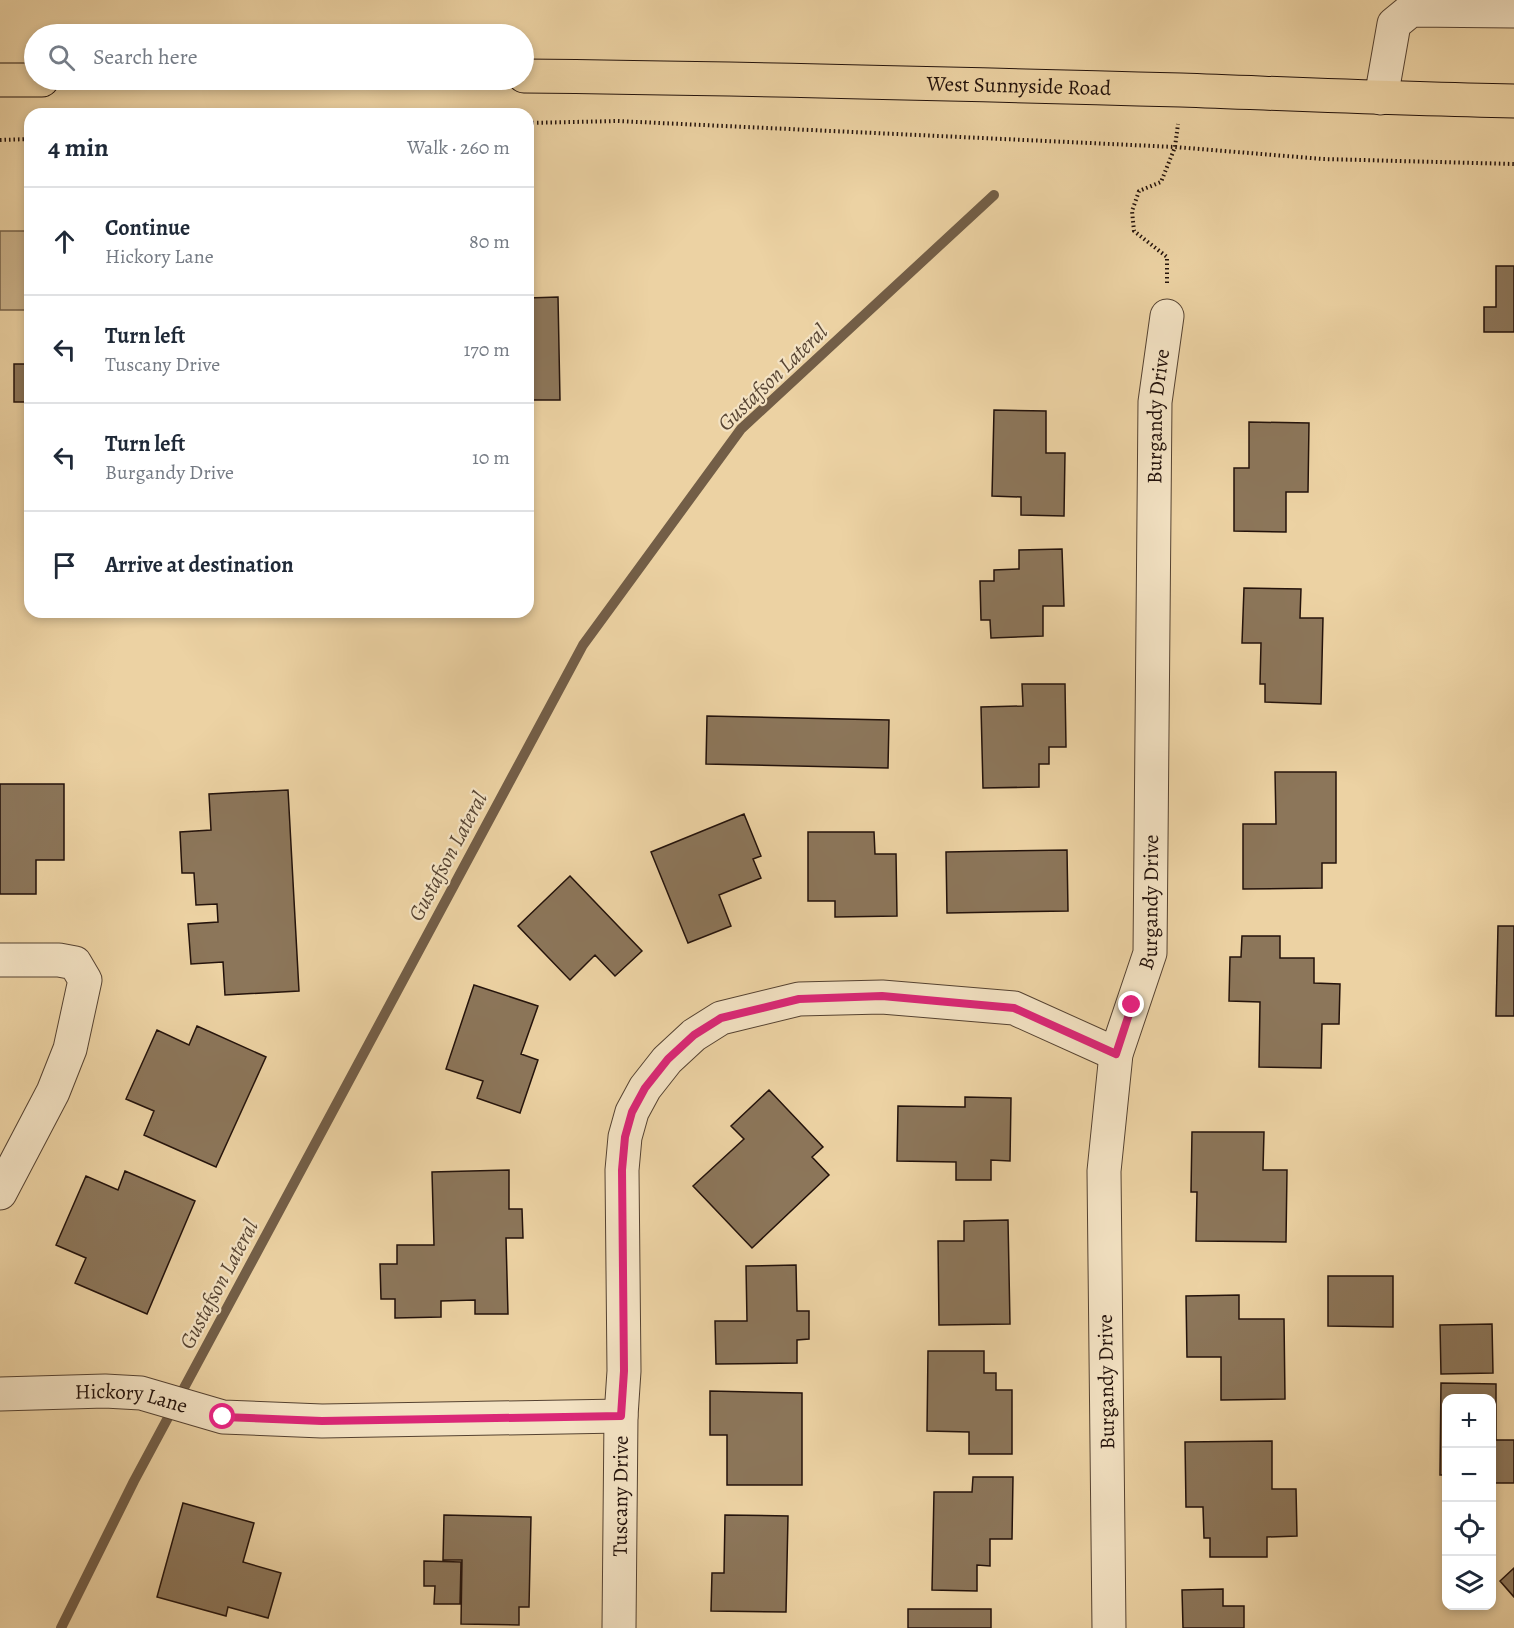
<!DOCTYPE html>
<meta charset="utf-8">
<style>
body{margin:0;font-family:Alegreya,serif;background:#f6f6f7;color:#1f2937}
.controls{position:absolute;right:18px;bottom:18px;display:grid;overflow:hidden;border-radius:12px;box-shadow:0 3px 9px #0003}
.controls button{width:54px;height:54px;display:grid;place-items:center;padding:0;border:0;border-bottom:2px solid #e0e1e3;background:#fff;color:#1f2937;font:30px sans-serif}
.stop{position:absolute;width:18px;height:18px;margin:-14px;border:4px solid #db2777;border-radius:50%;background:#fff}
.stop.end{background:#db2777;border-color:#fff;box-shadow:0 2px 6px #0008}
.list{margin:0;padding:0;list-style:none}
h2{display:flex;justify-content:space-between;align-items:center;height:78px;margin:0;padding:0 24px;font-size:26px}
h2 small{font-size:20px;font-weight:400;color:#747a83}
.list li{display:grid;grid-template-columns:39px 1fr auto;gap:18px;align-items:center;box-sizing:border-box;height:108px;padding:0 24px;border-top:2px solid #e0e1e3}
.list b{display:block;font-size:22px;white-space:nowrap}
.list p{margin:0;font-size:20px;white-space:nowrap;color:#747a83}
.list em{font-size:20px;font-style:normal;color:#747a83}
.icon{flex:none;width:33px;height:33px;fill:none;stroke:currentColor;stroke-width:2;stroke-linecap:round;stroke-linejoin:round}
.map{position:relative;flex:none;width:1514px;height:1628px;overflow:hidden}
.search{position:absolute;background:#fff;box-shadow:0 3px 9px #0003;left:24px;top:24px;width:510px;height:66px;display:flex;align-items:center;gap:15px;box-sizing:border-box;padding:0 21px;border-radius:33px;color:#747a83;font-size:22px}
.panel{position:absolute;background:#fff;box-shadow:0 3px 9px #0003;left:24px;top:108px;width:510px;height:510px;border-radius:18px}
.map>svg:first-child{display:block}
.green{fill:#cab189;stroke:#76624a;stroke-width:1.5}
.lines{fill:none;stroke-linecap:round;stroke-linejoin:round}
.stream{stroke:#735e47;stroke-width:10}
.building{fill:#8c765a;stroke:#23120b;stroke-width:1.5}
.minor-casing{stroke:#554231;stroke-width:35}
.major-casing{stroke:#23120b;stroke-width:35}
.path{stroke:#23120b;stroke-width:4;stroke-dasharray:1.5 3;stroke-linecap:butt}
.minor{stroke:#f3e2c3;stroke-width:33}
.major{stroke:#ecd2a3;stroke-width:33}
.route{stroke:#db2777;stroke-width:8}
.labels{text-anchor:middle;stroke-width:4.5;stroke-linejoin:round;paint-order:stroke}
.street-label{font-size:21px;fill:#23120b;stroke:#f3e2c3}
.water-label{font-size:22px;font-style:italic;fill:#584533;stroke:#f3e2c3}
</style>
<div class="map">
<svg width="1514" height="1628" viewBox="0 0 1514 1628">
<rect width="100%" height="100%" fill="#ecd2a3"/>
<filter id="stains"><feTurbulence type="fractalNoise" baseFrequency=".00333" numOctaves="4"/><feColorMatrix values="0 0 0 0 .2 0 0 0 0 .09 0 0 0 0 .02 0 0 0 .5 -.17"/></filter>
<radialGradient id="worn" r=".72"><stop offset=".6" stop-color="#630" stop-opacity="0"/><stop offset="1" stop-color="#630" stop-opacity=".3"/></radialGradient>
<!-- green -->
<path class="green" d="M0 231H28V310H0Z"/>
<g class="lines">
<!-- stream -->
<path class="stream" d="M61 1628 134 1481 583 645 741 429 994 195"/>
</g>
<!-- building -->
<path class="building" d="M1496 266H1514V332H1484V307H1496Z
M558 297 560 400H528V298Z
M14 364H30V402H14Z
M994 410 1046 411V453H1065L1064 516 1021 515V497L992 496Z
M1249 422 1309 423 1308 492H1286V532L1234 531V468H1249Z
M1062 549 1064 606H1043V636L991 638 990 620H981L980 581H994V570L1019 569V550Z
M1244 588 1301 589 1300 618H1323L1321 704 1265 702V684H1260L1261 643H1242Z
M1022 684H1065L1066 747H1049V764H1039V787L983 788 981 707 1023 706Z
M707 716 889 720 888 768 706 764Z
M1275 772H1336V863H1322V888L1243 889V824H1276Z
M0 784H64V860H36V894H0Z
M288 790 299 991 225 995 223 962 191 964 188 924 218 922 217 904 196 905 194 873H182L180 832 211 830 209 794Z
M744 814 761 856 753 859 761 878 719 895 731 926 688 943 651 852Z
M808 832H874L875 854H896L897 916 835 917V901H808Z
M1067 850 1068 911 947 913 946 852Z
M570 876 642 951 615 976 595 955 570 980 518 926Z
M1498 926H1514V1016H1496Z
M1242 936H1280V958H1314V983L1340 984 1339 1024H1322L1321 1068 1259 1067 1260 1002 1229 1001 1230 957H1241Z
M474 985 538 1006 521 1054 538 1060 520 1113 477 1098 483 1081 446 1069Z
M197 1026 266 1057 216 1167 144 1135 154 1111 126 1099 157 1030 189 1045Z
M769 1090 823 1147 812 1157 829 1175 752 1248 693 1186 744 1139 731 1126Z
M965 1097 1011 1098 1010 1161 991 1160V1180H956V1162L897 1161 898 1106 965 1107Z
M1192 1132H1264L1263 1170H1287L1286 1242 1196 1241 1197 1192H1191Z
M509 1170V1209H522L523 1238H506L508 1314H475V1300L441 1301V1317L395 1318V1299H381L380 1264H397V1245H434L432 1172Z
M125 1171 195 1201 147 1314 75 1283 86 1258 56 1245 86 1176 118 1190Z
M1008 1220 1010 1324 939 1325 938 1241H964V1221Z
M796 1265 797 1311H809V1339L797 1340V1363L716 1364 715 1321H747L746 1266Z
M1328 1276H1393V1327L1328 1326Z
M1239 1295V1319H1284L1285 1399 1221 1400V1357H1187L1186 1296Z
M1492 1324 1493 1373 1441 1374 1440 1325Z
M928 1351H984V1373H996V1390H1012V1454H969V1432L927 1431Z
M1441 1383 1496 1384V1440H1514V1483H1492V1398H1446V1475H1440Z
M710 1391 802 1393V1485H727V1435H710Z
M1272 1441V1489H1296L1297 1536 1267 1537V1557H1210V1538H1204L1203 1507H1186L1185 1442Z
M973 1477H1013L1012 1539H990V1566L977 1565V1591L932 1590 934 1492H972Z
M183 1503 254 1523 243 1562 281 1573 268 1618 228 1607 226 1616 157 1597Z
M444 1515 531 1517 529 1607H519V1625L461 1624 462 1560H443Z
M725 1515 788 1516 786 1612 711 1611 712 1573H724Z
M424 1561 461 1562 460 1604H434L435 1586H424Z
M1514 1568V1597L1500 1581Z
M1223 1589V1606H1244V1628H1183L1182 1590Z
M908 1609H991V1628H908Z"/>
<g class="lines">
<!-- minor casing -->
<g class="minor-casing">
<g id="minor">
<path d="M1381 98 1394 24 1411 10 1514 11"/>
<path d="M0 960H59L75 963 85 980 70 1049 53 1092 0 1193"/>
<path id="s1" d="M0 1394 105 1391 141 1393 223 1417 322 1421 621 1416"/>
<path id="s2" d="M619 1628 621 1416 624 1371 622 1170 625 1137 632 1112 645 1088 667 1060 694 1035 721 1018 799 999 882 997 1014 1008 1116 1054"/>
<path id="s3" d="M1109 1628 1104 1171 1116 1054 1150 953 1155 402 1167 316"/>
</g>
</g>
<!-- major casing -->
<g class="major-casing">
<g id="major">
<path id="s4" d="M524 76C743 78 962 84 1181 90 1292 94 1403 99 1514 101"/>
<path d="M0 80H42"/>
</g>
</g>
<!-- path -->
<path class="path" d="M528 123 617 121 1175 147 1323 159 1514 164
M0 140 30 139
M1167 283V257L1134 231 1132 211 1139 191 1161 182 1175 147 1178 124"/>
<!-- minor -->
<use href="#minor" class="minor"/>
<!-- major -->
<use href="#major" class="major"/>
</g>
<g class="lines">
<!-- route -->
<path class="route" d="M223 1417 322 1421 621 1416 624 1371 622 1170 625 1137 632 1112 645 1088 668 1059 694 1035 721 1018 799 999 882 996 1014 1008 1116 1054 1132 1005"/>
</g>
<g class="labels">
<!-- street labels -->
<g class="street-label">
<text dy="7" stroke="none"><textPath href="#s4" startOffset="495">West Sunnyside Road</textPath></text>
<text dy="7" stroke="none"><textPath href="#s3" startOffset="1218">Burgandy Drive</textPath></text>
<text dy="7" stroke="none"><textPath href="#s3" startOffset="732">Burgandy Drive</textPath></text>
<text transform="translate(1106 1382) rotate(-91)" y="7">Burgandy Drive</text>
<text dy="7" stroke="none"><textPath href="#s1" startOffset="132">Hickory Lane</textPath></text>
<text dy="7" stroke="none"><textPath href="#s2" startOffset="132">Tuscany Drive</textPath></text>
</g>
<!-- water labels -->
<g class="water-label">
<text transform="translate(772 377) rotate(-44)" y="8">Gustafson Lateral</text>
<text transform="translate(447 856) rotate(-62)" y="8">Gustafson Lateral</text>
<text transform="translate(218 1284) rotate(-62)" y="8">Gustafson Lateral</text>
</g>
</g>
<rect width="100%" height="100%" filter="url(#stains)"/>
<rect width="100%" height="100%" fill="url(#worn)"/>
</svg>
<div class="controls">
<button>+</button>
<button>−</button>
<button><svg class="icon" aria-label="locate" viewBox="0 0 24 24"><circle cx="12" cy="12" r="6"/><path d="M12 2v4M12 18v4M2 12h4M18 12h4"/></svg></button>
<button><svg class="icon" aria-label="layers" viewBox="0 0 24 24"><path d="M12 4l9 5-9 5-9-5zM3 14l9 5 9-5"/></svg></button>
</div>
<div class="stop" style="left:223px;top:1417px"></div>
<div class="stop end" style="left:1132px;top:1005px"></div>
<div class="search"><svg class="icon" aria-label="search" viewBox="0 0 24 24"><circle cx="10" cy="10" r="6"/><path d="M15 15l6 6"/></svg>Search here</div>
<section class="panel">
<h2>4 min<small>Walk · 260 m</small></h2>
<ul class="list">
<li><svg class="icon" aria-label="ahead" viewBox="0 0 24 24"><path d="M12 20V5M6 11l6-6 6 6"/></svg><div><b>Continue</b><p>Hickory Lane</p></div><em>80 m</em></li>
<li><svg class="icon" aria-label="left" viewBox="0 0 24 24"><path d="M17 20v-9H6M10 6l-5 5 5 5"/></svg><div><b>Turn left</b><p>Tuscany Drive</p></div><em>170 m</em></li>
<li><svg class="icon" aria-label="left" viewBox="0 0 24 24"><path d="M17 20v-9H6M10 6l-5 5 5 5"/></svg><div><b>Turn left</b><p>Burgandy Drive</p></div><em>10 m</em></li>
<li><svg class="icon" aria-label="arrive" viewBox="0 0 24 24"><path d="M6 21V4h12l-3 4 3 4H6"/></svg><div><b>Arrive at destination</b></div></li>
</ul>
</section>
</div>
